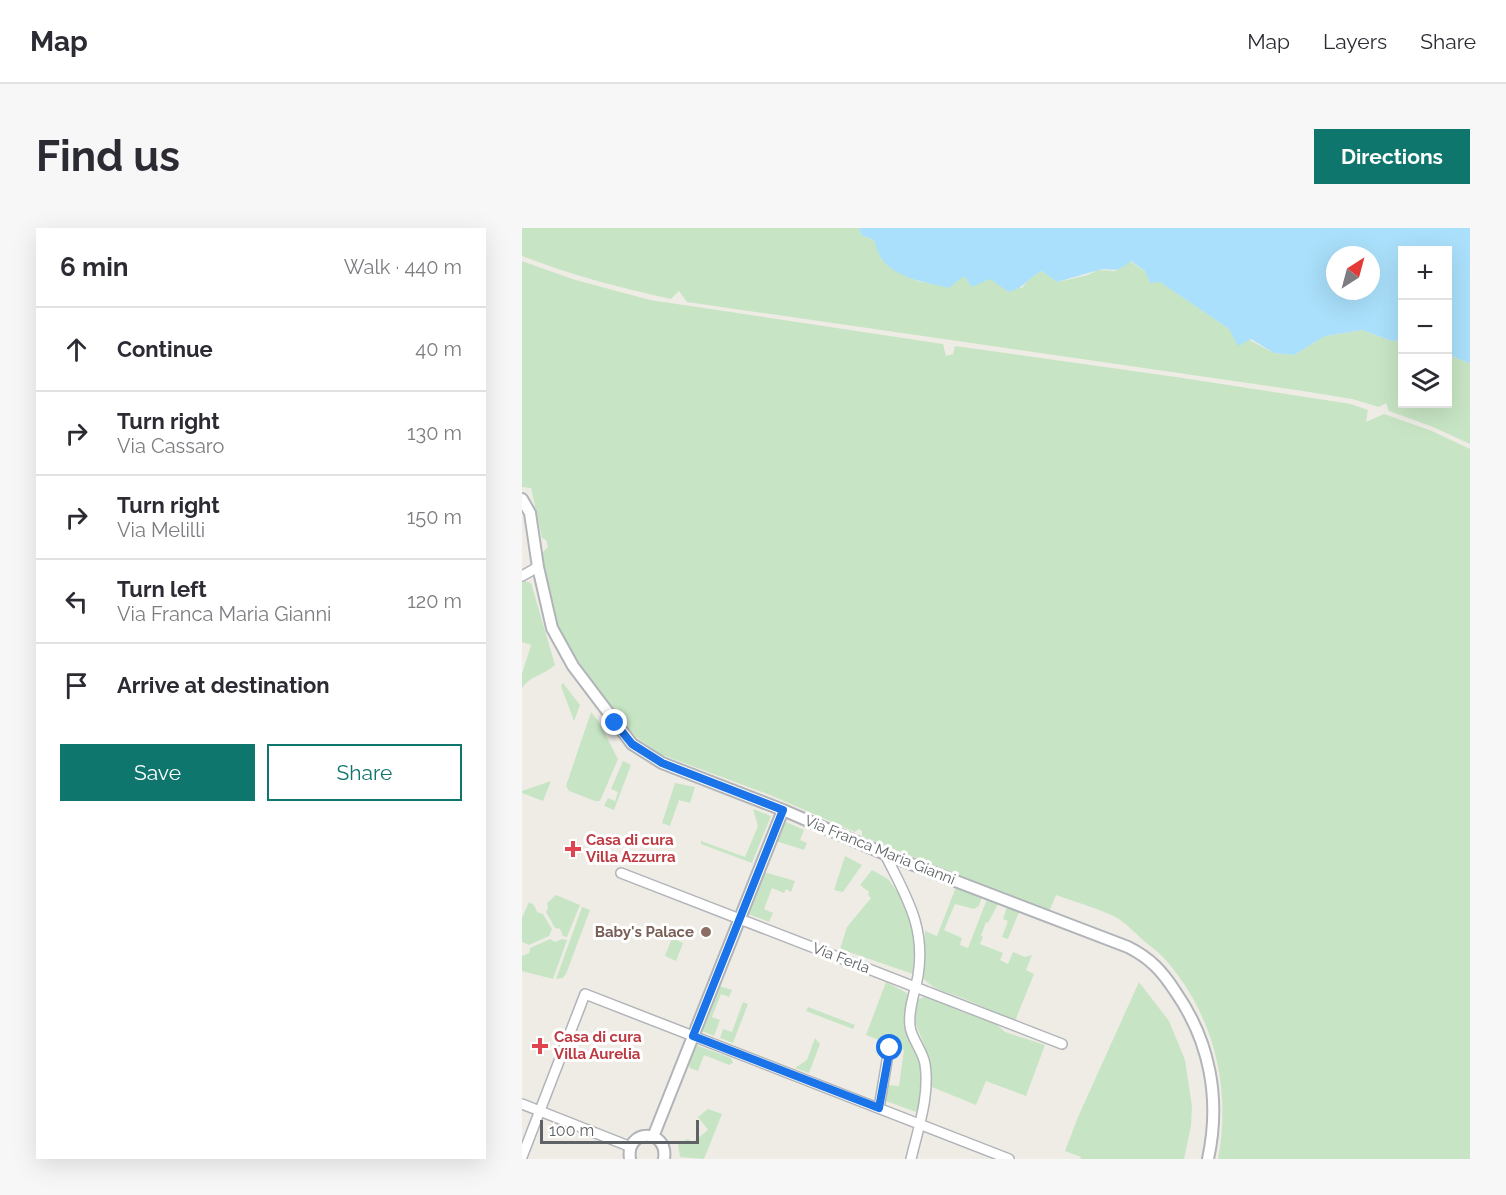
<!DOCTYPE html>
<meta charset="utf-8">
<style>
body{margin:0;font-family:Raleway,sans-serif;background:#f7f7f7;color:#2b2b33}
.controls{position:absolute;right:18px;top:18px;display:grid;overflow:hidden;border-radius:0px;box-shadow:0 6px 24px #0002}
.controls button{width:54px;height:54px;display:grid;place-items:center;padding:0;border:0;border-bottom:2px solid #e1e1e2;background:#fff;color:#2b2b33;font:30px sans-serif}
.compass{position:absolute;left:804px;top:18px;width:54px;height:54px;border-radius:50%;background:#fff;box-shadow:0 6px 24px #0002;rotate:36deg}
.scale{position:absolute;left:18px;bottom:15px;width:159px;box-sizing:border-box;padding-left:6px;border:3px solid #5e6266;border-top:0;font-size:16px;line-height:21px;white-space:nowrap;color:#5e6266;-webkit-text-stroke:4px #fff;paint-order:stroke}
.stop{position:absolute;width:18px;height:18px;margin:-14px;border:4px solid #1a73e8;border-radius:50%;background:#fff}
.stop.end{background:#1a73e8;border-color:#fff;box-shadow:0 2px 6px #0008}
.list{margin:0;padding:0;list-style:none}
h2{display:flex;justify-content:space-between;align-items:center;height:78px;margin:0;padding:0 24px;font-size:26px}
h2 small{font-size:20px;font-weight:400;color:#7c7c81}
.list li{display:grid;grid-template-columns:39px 1fr auto;gap:18px;align-items:center;box-sizing:border-box;height:84px;padding:0 24px;border-top:2px solid #e1e1e2}
.list b{display:block;font-size:22px;white-space:nowrap}
.list p{margin:0;font-size:20px;white-space:nowrap;color:#7c7c81}
.list em{font-size:20px;font-style:normal;color:#7c7c81}
.actions{display:flex;gap:12px;padding:18px 24px}
.actions a{flex:1;padding:14px 0;border:2px solid #0f766e;border-radius:0px;text-align:center;font-size:21px;color:#0f766e}
.actions .main{background:#0f766e;color:#fff}
.icon{flex:none;width:33px;height:33px;fill:none;stroke:currentColor;stroke-width:2;stroke-linecap:round;stroke-linejoin:round}
.map{position:relative;flex:none;width:948px;height:931px;overflow:hidden;border-radius:0px}
header{display:flex;align-items:center;gap:36px;box-sizing:border-box;height:84px;padding:0 30px;background:#fff;border-bottom:2px solid #e1e1e2}
header strong{font-size:28px}
nav{display:flex;gap:33px;margin-inline-start:auto;font-size:21px}
.intro{display:flex;align-items:center;justify-content:space-between;box-sizing:border-box;height:144px;padding:0 36px}
h1{margin:0;font-size:42px}
.button{padding:15px 27px;border-radius:0px;background:#0f766e;color:#fff;font-size:21px;font-weight:700}
main{display:flex;gap:36px;padding:0 36px}
aside{flex:1;background:#fff;border-radius:0px;box-shadow:0 6px 24px #0002}
.map>svg:first-child{display:block}
.green{fill:#c7e5c4}
.water{fill:#aae0fb;fill-rule:evenodd}
.lines{fill:none;stroke-linecap:round;stroke-linejoin:round}
.minor-casing{stroke:#b1b4b8;stroke-width:12}
.tertiary-casing{stroke:#b1b4b8;stroke-width:14}
.minor{stroke:#fff;stroke-width:9}
.tertiary{stroke:#fff;stroke-width:10}
.route{stroke:#1a73e8;stroke-width:8}
.health-dot{fill:#e0444e;stroke:#fff;stroke-width:2}
.education-dot{fill:#8d6e63;stroke:#fff;stroke-width:2}
.labels{text-anchor:middle;stroke-width:6;stroke-linejoin:round;paint-order:stroke}
.health-label{font-size:15px;font-weight:bold;fill:#be3a42;stroke:#fff;text-anchor:start}
.street-label{font-size:15px;fill:#5e6266;stroke:#fff}
.education-label{font-size:15px;font-weight:bold;fill:#785e54;stroke:#fff;text-anchor:end}
</style>
<header>
<strong>Map</strong>
<nav><a>Map</a><a>Layers</a><a>Share</a></nav>
</header>
<div class="intro"><h1>Find us</h1><a class="button">Directions</a></div>
<main>
<aside>
<h2>6 min<small>Walk · 440 m</small></h2>
<ul class="list">
<li><svg class="icon" aria-label="ahead" viewBox="0 0 24 24"><path d="M12 20V5M6 11l6-6 6 6"/></svg><div><b>Continue</b></div><em>40 m</em></li>
<li><svg class="icon" aria-label="right" viewBox="0 0 24 24"><path d="M7 20v-9h11M14 6l5 5-5 5"/></svg><div><b>Turn right</b><p>Via Cassaro</p></div><em>130 m</em></li>
<li><svg class="icon" aria-label="right" viewBox="0 0 24 24"><path d="M7 20v-9h11M14 6l5 5-5 5"/></svg><div><b>Turn right</b><p>Via Melilli</p></div><em>150 m</em></li>
<li><svg class="icon" aria-label="left" viewBox="0 0 24 24"><path d="M17 20v-9H6M10 6l-5 5 5 5"/></svg><div><b>Turn left</b><p>Via Franca Maria Gianni</p></div><em>120 m</em></li>
<li><svg class="icon" aria-label="arrive" viewBox="0 0 24 24"><path d="M6 21V4h12l-3 4 3 4H6"/></svg><div><b>Arrive at destination</b></div></li>
</ul>
<div class="actions"><a class="main">Save</a><a>Share</a></div>
</aside>
<div class="map">
<svg width="948" height="931" viewBox="0 0 948 931">
<rect width="100%" height="100%" fill="#efece6"/>
<!-- green -->
<path class="green" d="M0 0H337L339 7 352 12 360 32 395 53 406 55 442 48 468 51 500 60 510 47 520 43 536 54 566 47 575 42 593 43 608 33 707 101 752 125 772 127 803 108 840 102 870 113 880 112V176H926V126L946 135 948 134V216L911 199 867 183 864 175 857 179 830 171 781 163 165 74 157 63 149 71C98 60 49 47 0 28Z
M0 33 50 51 128 72 421 116 424 128 431 126 433 118 654 149 829 176 846 182 844 194 862 186 910 203 948 221V931H696C710 858 691 783 640 728 634 722 628 718 622 713 614 706 607 698 598 692 586 683 550 673 534 667L527 684 340 608V603L337 601 333 604 248 567 138 526 114 509 64 445 44 414 35 396 28 373 19 326 26 319 24 312 20 310 9 260 0 259Z
M3 353 9 355 33 437C22 447 8 448 0 460V446L9 417 0 414V354Z
M41 455 58 477 52 493 39 458Z
M69 484 77 494 96 531 78 573H73L47 563 44 558Z
M101 533 109 537 92 582 82 578 86 570 93 573 96 564 89 561Z
M29 553 21 573 0 565V563Z
M153 555 173 559 168 575 157 572 148 598 140 595Z
M231 581 249 588 230 635 179 616V613L223 629 236 598Z
M262 593 282 602 278 612 285 615 282 622 254 613Z
M323 628 340 637 321 664 312 662Z
M350 642 366 651 378 667 388 690 393 709 391 746 318 721 325 699 349 670 346 667 347 664 338 657Z
M242 644 273 653 269 664 264 661 262 665 250 660 242 681 251 685 247 694 226 686Z
M434 659 460 669 457 678 452 681 433 676 422 702 440 710 438 717 446 720 465 671 476 676 466 695 464 694 459 708 461 709 458 716 481 725 478 732 486 736 491 724 503 729 510 727 504 742 512 746 493 793C475 786 458 777 440 770 426 764 413 763 402 751L403 703 415 708Z
M34 667 58 677 45 709 41 708 38 701 33 700 24 684 26 680 25 675Z
M7 674 12 677 15 684 21 686 30 701 27 708 7 717 0 714V690Z
M60 679 68 682 44 746 41 750 34 751Z
M485 679 497 684 486 711 480 709 486 693 481 691Z
M150 710 161 715 154 733 143 728Z
M28 711 33 714 40 711 45 712 31 751 0 743V728L7 725 8 720Z
M364 754 385 765 383 803 395 824 399 844 397 877 394 884 364 873 367 857 377 858 382 822 344 807Z
M617 754 647 793 663 832 670 878 669 898 662 931H558L559 929 543 923 556 889Z
M198 758 210 762 207 769 199 766 190 789 198 792 192 808 180 803Z
M404 768 435 782 474 796 483 804 523 817 504 868 464 853 454 877 410 859 408 832 392 791 395 772Z
M221 774 226 776 211 815 198 810 201 801 210 804Z
M286 779 333 797 331 801 284 783Z
M293 810 298 816 287 845 273 840 285 832Z
M174 817 209 830 211 835 207 837 182 827 176 843 168 840 167 837Z
M186 881 200 886 182 931 158 929 156 916 166 911 170 915 186 902 176 889Z"/>
<!-- water -->
<path class="water" d="M337 0H948V134L946 135 926 126V22H880V112L870 113 840 102 803 108 772 127 752 125 729 111 716 118 707 101 638 54 628 55 623 43 609 33C591 49 589 37 573 43 561 47 548 50 535 54L520 43C505 50 504 59 487 64L468 51 450 59 442 48 427 60C406 55 372 50 359 30 356 25 354 18 352 12L339 7ZM813 27H849V63H813Z"/>
<g class="lines">
<!-- minor casing -->
<g class="minor-casing">
<path id="minor" d="M0 348 16 339
M363 626C384 669 404 698 396 748 393 764 386 781 388 798 389 810 401 823 403 836 408 867 396 901 389 931
M99 645 540 816
M0 876 109 919
M357 880 367 821
M0 929 63 766 487 931"/>
</g>
<!-- tertiary casing -->
<g class="tertiary-casing">
<path id="tertiary" d="M0 271 8 285 16 339 30 400 51 438 110 516 140 535 261 582 363 626 606 719C628 730 640 743 653 763 688 813 699 871 686 931
M131 909 261 582
M108 931C103 900 147 900 142 931"/>
</g>
<!-- minor -->
<use href="#minor" class="minor"/>
<!-- tertiary -->
<use href="#tertiary" class="tertiary"/>
</g>
<g class="lines">
<!-- route -->
<path class="route" d="M93 495 110 516 140 535 261 582 171 808 357 880 368 820"/>
</g>
<!-- markers -->
<g class="health-dot">
<path d="M48 612h6v6h6v6h-6v6h-6v-6h-6v-6h6z"/>
<path d="M15 809h6v6h6v6h-6v6h-6v-6h-6v-6h6z"/>
</g>
<circle class="education-dot" cx="184" cy="704" r="6"/>
<g class="labels">
<!-- health labels -->
<g class="health-label">
<text x="64" y="617">Casa di cura<tspan x="64" dy="17">Villa Azzurra</tspan></text>
<text x="32" y="814">Casa di cura<tspan x="32" dy="17">Villa Aurelia</tspan></text>
</g>
<!-- street labels -->
<g class="street-label">
<text transform="translate(358 622) rotate(22)" y="5">Via Franca Maria Gianni</text>
<text transform="translate(319 730) rotate(21)" y="5">Via Ferla</text>
</g>
<!-- education labels -->
<g class="education-label">
<text x="172" y="709">Baby's Palace</text>
</g>
</g>
</svg>
<div class="controls">
<button>+</button>
<button>−</button>
<button><svg class="icon" aria-label="layers" viewBox="0 0 24 24"><path d="M12 4l9 5-9 5-9-5zM3 14l9 5 9-5"/></svg></button>
</div>
<svg class="compass" viewBox="-18 -18 36 36"><path d="M0-13l5 13h-10z" fill="#e53935"/><path d="M0 13l5-13h-10z" fill="#7c7c81"/></svg>
<div class="scale">100 m</div>
<div class="stop" style="left:368px;top:820px"></div>
<div class="stop end" style="left:93px;top:495px"></div>
</div>
</main>
